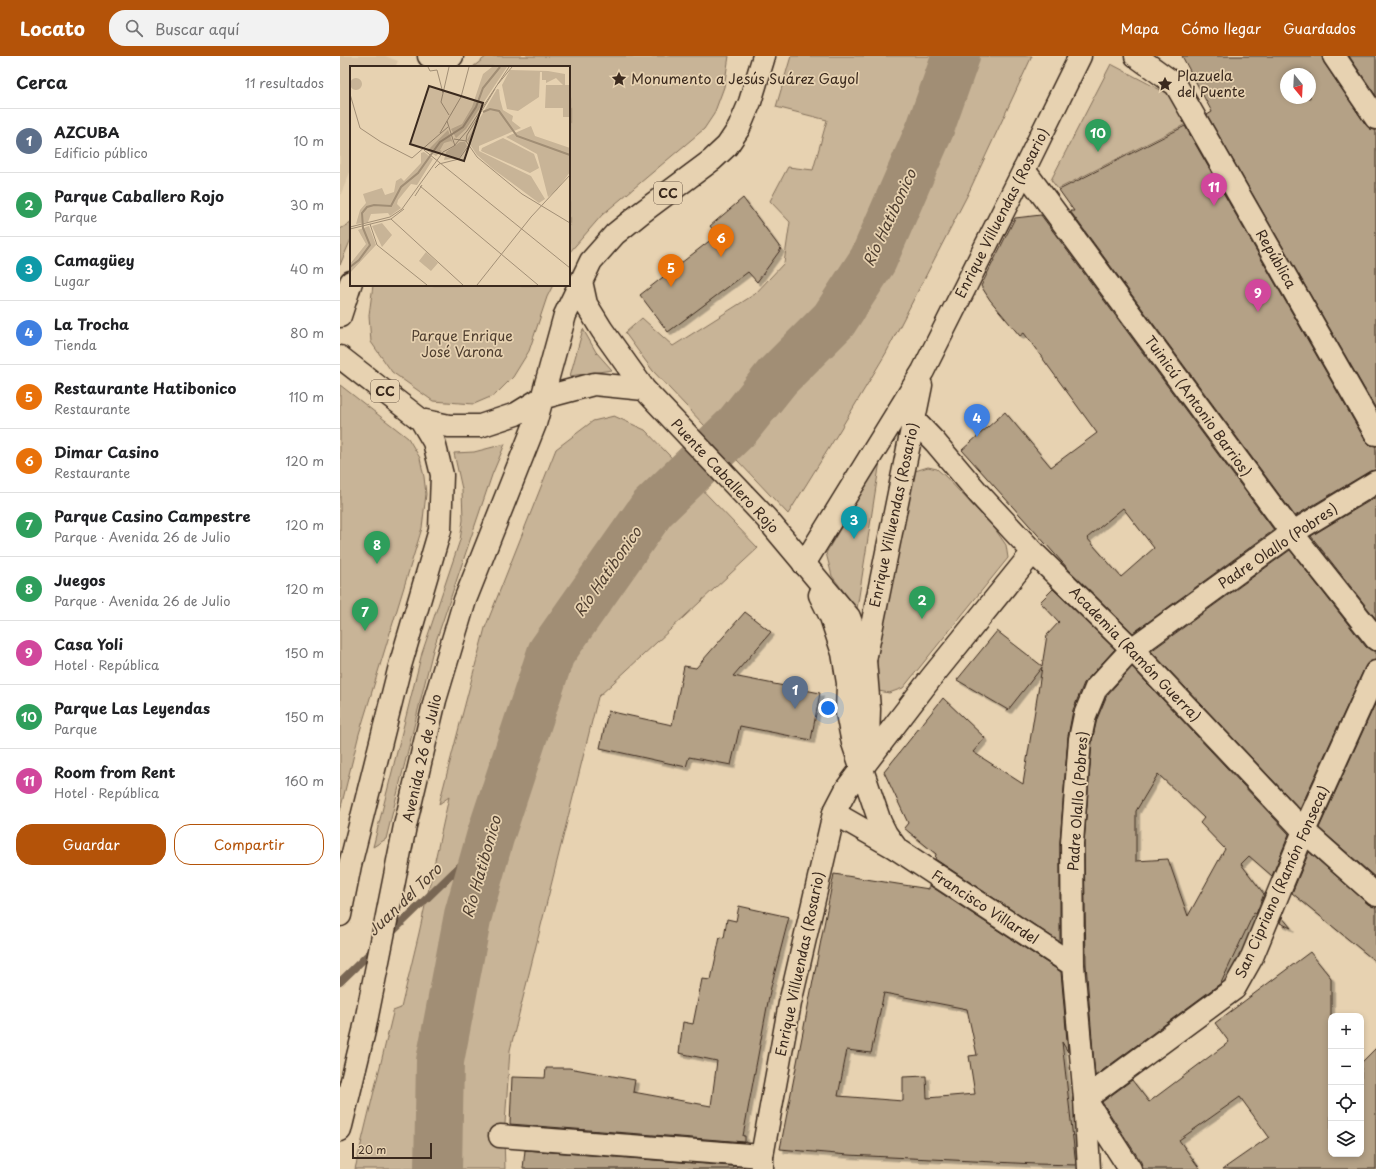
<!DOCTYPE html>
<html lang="es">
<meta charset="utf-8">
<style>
body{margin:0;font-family:"Playpen Sans",sans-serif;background:#f2f2f2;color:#202124}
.controls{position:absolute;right:12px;bottom:12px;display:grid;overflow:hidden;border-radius:8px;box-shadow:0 2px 6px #0003}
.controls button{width:36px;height:36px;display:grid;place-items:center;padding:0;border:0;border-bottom:1px solid #e0e0e0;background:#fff;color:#202124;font:20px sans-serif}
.compass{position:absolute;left:940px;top:12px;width:36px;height:36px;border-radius:50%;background:#fff;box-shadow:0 2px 6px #0003;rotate:162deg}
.scale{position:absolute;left:12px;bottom:10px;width:80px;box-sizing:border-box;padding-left:4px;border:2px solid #3b2a1e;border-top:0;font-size:11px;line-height:14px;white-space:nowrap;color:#3b2a1e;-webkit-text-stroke:3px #e7d2b1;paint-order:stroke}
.you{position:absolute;left:488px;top:652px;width:14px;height:14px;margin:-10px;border:3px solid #fff;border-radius:50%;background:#1a73e8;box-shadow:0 0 0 6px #1a73e833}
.badge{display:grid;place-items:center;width:26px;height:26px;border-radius:50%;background:#b45309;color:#fff;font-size:13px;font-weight:700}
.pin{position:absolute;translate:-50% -33px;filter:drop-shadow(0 1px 2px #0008)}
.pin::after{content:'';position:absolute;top:21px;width:14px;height:12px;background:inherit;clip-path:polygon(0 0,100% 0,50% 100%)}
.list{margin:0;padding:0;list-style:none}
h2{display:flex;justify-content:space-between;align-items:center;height:52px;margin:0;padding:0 16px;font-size:17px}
h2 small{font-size:13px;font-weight:400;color:#757577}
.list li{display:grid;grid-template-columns:26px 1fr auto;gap:12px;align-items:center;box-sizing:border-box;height:64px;padding:0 16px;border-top:1px solid #e0e0e0}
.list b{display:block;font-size:15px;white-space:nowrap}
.list p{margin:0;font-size:13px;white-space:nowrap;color:#757577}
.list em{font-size:13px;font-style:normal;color:#757577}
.actions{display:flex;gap:8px;padding:12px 16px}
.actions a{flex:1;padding:9px 0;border:1px solid #b45309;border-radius:16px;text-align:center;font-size:14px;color:#b45309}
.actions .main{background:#b45309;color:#fff}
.icon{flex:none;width:22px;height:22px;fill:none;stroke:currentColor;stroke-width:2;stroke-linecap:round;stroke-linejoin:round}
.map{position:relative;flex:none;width:1036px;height:1113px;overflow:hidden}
header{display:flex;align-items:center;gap:24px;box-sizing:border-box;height:56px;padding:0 20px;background:#b45309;color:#fff}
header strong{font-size:19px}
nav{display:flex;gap:22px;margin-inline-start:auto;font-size:14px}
.search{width:280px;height:36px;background:#f2f2f2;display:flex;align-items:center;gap:10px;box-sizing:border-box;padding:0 14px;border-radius:16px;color:#757577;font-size:15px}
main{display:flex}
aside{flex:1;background:#fff}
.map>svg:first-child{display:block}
.built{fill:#d8c3a4}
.green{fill:#c8b497;stroke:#826f5a}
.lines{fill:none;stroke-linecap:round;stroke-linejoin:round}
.stream{stroke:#786652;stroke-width:8}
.river{stroke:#a18e75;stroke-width:48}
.building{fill:#b4a186;stroke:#3b2a1e;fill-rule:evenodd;filter:url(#shadow)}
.minor-casing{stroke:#3b2a1e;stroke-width:25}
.tertiary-casing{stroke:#3b2a1e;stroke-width:25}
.secondary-casing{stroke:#3b2a1e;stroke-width:25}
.primary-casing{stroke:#3b2a1e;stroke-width:25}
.minor{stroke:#e7d2b1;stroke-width:22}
.tertiary{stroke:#e7d2b1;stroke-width:22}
.secondary{stroke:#e7d2b1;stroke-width:22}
.primary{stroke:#e7d2b1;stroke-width:22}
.labels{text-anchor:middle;stroke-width:3.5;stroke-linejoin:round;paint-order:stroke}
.shield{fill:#e7d2b1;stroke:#6f5c4a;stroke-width:1}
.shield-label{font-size:13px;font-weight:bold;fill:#3b2a1e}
.poi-label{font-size:14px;fill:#3b2a1e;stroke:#e7d2b1;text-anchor:start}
.street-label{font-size:14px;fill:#3b2a1e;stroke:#e7d2b1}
.park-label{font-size:14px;fill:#503f30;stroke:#e7d2b1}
.water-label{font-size:15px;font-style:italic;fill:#4f3e2f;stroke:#e7d2b1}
.inset-river{fill:none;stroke:#a18e75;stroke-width:2}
.inset-road{fill:none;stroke:#a28f76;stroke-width:1}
.view{fill:#3b2a1e;fill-opacity:0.15;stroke:#3b2a1e;stroke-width:2}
.inset-edge{fill:none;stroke:#3b2a1e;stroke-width:2}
</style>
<header>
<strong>Locato</strong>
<div class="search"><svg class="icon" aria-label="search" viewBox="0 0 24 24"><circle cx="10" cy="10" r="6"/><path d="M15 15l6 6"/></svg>Buscar aquí</div>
<nav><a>Mapa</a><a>Cómo llegar</a><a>Guardados</a></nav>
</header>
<main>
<aside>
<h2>Cerca<small>11 resultados</small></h2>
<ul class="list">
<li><span class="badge" style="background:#5c6f8a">1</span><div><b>AZCUBA</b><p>Edificio público</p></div><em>10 m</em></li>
<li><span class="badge" style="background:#2e9e5b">2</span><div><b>Parque Caballero Rojo</b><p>Parque</p></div><em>30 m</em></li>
<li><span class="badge" style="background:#0f9aa8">3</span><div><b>Camagüey</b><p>Lugar</p></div><em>40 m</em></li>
<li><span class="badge" style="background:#3f7fe0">4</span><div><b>La Trocha</b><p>Tienda</p></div><em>80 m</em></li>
<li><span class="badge" style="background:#e8710a">5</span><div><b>Restaurante Hatibonico</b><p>Restaurante</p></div><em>110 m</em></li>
<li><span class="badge" style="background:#e8710a">6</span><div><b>Dimar Casino</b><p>Restaurante</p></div><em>120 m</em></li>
<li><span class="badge" style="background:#2e9e5b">7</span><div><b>Parque Casino Campestre</b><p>Parque · Avenida 26 de Julio</p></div><em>120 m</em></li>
<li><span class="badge" style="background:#2e9e5b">8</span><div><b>Juegos</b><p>Parque · Avenida 26 de Julio</p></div><em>120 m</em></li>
<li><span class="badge" style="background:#d1479c">9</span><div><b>Casa Yoli</b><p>Hotel · República</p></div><em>150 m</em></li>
<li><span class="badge" style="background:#2e9e5b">10</span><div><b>Parque Las Leyendas</b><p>Parque</p></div><em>150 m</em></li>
<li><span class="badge" style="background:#d1479c">11</span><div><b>Room from Rent</b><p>Hotel · República</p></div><em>160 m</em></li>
</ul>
<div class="actions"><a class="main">Guardar</a><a>Compartir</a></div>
</aside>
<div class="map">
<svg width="1036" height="1113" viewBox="0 0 1036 1113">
<defs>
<filter id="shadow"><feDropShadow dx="3.5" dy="3.5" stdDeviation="0" flood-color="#0004"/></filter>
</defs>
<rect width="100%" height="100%" fill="#e7d2b1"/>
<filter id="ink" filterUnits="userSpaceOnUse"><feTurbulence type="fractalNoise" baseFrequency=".025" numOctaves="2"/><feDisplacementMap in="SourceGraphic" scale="8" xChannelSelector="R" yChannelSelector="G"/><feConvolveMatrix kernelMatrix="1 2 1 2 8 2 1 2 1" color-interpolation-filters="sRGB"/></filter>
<g filter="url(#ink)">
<!-- built -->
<path class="built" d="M0 0H45L58 5 55 11H11V114L0 140Z"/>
<!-- green -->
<path class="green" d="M147 0H389L384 31 374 58 364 73 262 159 229 197V11H133Z
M451 0H692L627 140 546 297 497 379 448 458 313 315 285 277 302 262 333 290 415 238 444 207 450 166 430 145 448 111 473 114 487 64 436 51Z
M771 8 832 40 846 68 718 133 711 124Z
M11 167V183L0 209V173Z
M33 229H213L207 241 189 295 173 321 155 339 134 348 93 345 52 316 31 286 29 259Z
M243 273 256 296 272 314 230 320Z
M0 329 68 382 80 402 84 421 86 438 82 472 19 678 0 755Z
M274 360 305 374 418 492 258 641 170 994 164 1082 165 1113H15L53 957V955L61 952 79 877 109 741 99 748 145 572 216 393 253 365Z
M165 388 152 419 93 594 46 783 33 791 82 597 120 484 123 464 122 433 114 397 134 396Z
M540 405 517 553 492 520 486 497Z
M588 411 597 413 605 420 655 473 666 489 668 502 563 632 549 637 539 635 532 624 575 415Z"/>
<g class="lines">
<!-- stream -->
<path class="stream" d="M48 880 150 781
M0 926 35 892"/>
<!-- river -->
<path class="river" d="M98 1113 100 1005 128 859 150 781 211 597 312 453 397 371 437 321 494 264 533 204 590 73 616 0"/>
</g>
<!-- building -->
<path class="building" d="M842 0H982L984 7 1026 69 1030 73 1036 74V353L867 59 872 56ZM946 18H970V42H946Z
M1009 0H1036V40Z
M845 70 1025 384 1030 389 1036 390V414L1030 415 955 460 730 155H734L719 134Z
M403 142 441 193 417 226 408 216 328 276 300 239 377 179 370 170Z
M701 159 934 474 793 577 730 515 622 394 665 356 711 411 757 377 684 277 680 280 650 244 641 230 675 162ZM783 452 814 492 781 521 747 482Z
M1036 441V563L971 480Z
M950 494 1026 591 1031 594 1036 595V604L1029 606 1025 611 960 753 811 595Z
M713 533 775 593 744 627 733 654 728 680 720 786V886L595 803 596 798 564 772 568 767 544 716 603 642 645 682 633 696 683 728 702 611 668 654 617 624 657 575 702 610 707 579 719 566 700 546Z
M405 556 431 576 393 620 480 637 471 684 400 670 391 709 349 701 346 711 260 692 268 655 332 669 344 610 356 612Z
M792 611 949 778 932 820 909 800 901 808 924 838 916 858 914 857 881 927 755 1020 746 908 744 787 752 685 757 663 767 639ZM818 718 864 762 860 767 885 793 848 860 828 803 796 805V755Z
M1036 646V822L979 772Z
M969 796 1028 848 1036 851V906L952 837Z
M494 818 589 833V829L721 916 728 996 722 986 736 1109 696 1108 508 1099 440 1093ZM544 937 627 953 637 999 629 1000 635 1038 587 1042 586 1020 563 1021V1045L498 1040 507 994 531 997Z
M399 850 449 861 430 935 403 1080H405V1086L170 1068 172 1021 205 1022 206 1012H229L295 1024 293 1036 371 1050 377 1005 339 997 343 966 353 968 362 923 371 924 380 881 384 882 387 863 396 865Z
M942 861 951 872 940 867Z
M970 896 991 922V1098H1021V1007L1036 992V1113H883L929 1081 900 1041 839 1084 860 1113H803L801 1106 762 1046 792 1024 809 1046 889 986 875 967Z
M185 1094 404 1111V1113H183Z"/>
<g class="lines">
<!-- minor casing -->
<g class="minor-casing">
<path id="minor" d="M89 0 105 6
M994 0 1036 62
M684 114 952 477 1036 583
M561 354 574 364 595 386 639 438 693 496 792 593 964 775 1036 839
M522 712 591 622 693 496
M494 757 557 793
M733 909 732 787 740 683 745 659 756 632 792 593 952 477 1036 426
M745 1043 894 933 912 901 964 775 1036 616
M160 1080 422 1100"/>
</g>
<!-- tertiary casing -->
<g class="tertiary-casing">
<path id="tertiary" d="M796 0 836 29 1036 378"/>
</g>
<!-- secondary casing -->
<g class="secondary-casing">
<path id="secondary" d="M464 508 583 315 684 114 740 0
M525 604 581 329
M745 1043 749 1113"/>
</g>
<!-- primary casing -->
<g class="primary-casing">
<path id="primary" d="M101 11 112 0
M241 225 246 248 262 274 304 333 426 462 509 561 525 604 529 653 528 684 522 712 507 732 494 757 450 947 422 1100V1113
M0 260 11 226
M0 301 81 364 109 370H140L176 358 202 342 254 328 304 333
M480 539 491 561 503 597 508 627 507 657 513 687 540 766 546 778 557 793 733 909 745 1043 790 1113
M0 859 10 809 60 610 100 474 102 419 94 386 81 364
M0 1074 24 975 65 770 95 644 125 544 195 368 225 259 251 205 275 178 301 157 372 104 387 90 399 72 410 46 424 0"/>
</g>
<!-- minor -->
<use href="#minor" class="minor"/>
<!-- tertiary -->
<use href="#tertiary" class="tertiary"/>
<!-- secondary -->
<use href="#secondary" class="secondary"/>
<!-- primary -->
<use href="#primary" class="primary"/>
</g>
</g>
<!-- icons -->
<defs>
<g id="sight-bare" transform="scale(1.2)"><path d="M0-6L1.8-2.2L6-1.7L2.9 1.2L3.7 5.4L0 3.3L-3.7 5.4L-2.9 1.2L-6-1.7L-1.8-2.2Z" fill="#3b2a1e" stroke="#e7d2b1" stroke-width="2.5" paint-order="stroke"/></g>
</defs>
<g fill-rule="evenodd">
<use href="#sight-bare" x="279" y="23"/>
<use href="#sight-bare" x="825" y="28"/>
</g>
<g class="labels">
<!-- shield labels -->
<g class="shield">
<rect x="314" y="126" width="28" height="22" rx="3"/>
<rect x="31" y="324" width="28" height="22" rx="3"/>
</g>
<g class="shield-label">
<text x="328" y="142">CC</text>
<text x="45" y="340">CC</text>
</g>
<!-- poi labels -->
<g class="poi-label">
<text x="837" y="25">Plazuela<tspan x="837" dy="16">del Puente</tspan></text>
<text x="291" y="28">Monumento a Jesús Suárez Gayol</text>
</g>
<!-- street labels -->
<g class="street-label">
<text transform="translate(662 157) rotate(-63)" y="5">Enrique Villuendas (Rosario)</text>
<text transform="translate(936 203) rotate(60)" y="5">República</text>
<text transform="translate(858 350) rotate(54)" y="5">Tuinicú (Antonio Barrios)</text>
<text transform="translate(385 420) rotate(47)" y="5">Puente Caballero Rojo</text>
<text transform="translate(554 459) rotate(-78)" y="5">Enrique Villuendas (Rosario)</text>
<text transform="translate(938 490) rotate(-34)" y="5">Padre Olallo (Pobres)</text>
<text transform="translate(795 598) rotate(46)" y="5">Academia (Ramón Guerra)</text>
<text transform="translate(82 702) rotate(-77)" y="5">Avenida 26 de Julio</text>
<text transform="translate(738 745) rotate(-86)" y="5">Padre Olallo (Pobres)</text>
<text transform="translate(942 826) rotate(-66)" y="5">San Cipriano (Ramón Fonseca)</text>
<text transform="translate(645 851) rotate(33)" y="5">Francisco Villardel</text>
<text transform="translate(460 908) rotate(-78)" y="5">Enrique Villuendas (Rosario)</text>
</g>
<!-- park labels -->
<g class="park-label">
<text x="122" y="285">Parque Enrique<tspan x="122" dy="16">José Varona</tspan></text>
</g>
<!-- water labels -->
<g class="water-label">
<text transform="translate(550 162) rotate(-65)" y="5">Río Hatibonico</text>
<text transform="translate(268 516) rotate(-55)" y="5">Río Hatibonico</text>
<text transform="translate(142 811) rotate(-74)" y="5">Río Hatibonico</text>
<text transform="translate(65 844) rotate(-44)" y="5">Juan del Toro</text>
</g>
</g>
<!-- overview -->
<g transform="translate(10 10)">
<rect width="220" height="220" fill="#e7d2b1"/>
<path d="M142 1H157L116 63 106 72 101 63 112 58 122 41 133 8ZM160 4 198 5 215 8V19H220V51H213V42H195L196 19H213L206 12 196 17V14H192V6H190L189 31 168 45 157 43 152 19ZM0 18a6 6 0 1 1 12 0a6 6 0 1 1-12 0ZM147 23H148L151 25 149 24 150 33 153 44 163 50 162 55 171 62 129 80V85L181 110 195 133 189 137 143 103 127 89 117 74ZM181 60 185 70 220 82V106L207 124 198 131 187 88 156 71ZM98 64 103 77 101 75 94 77 90 84 92 85 86 90 77 85ZM153 72 184 88 189 102 180 107 131 85 132 82ZM110 76H115L117 80 109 92 94 94 96 86ZM74 86 83 93 67 119 61 118 48 134 47 138 51 142 40 150 38 147 21 148 18 156 6 158 10 144 16 137 13 128 32 122 35 129 44 126 46 115 51 112 54 115 71 97V87ZM32 157 42 169 32 181 22 160ZM19 160 26 179 0 207V198L16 178 8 164ZM76 186 88 197 81 205 69 195Z" fill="#c8b497"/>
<path class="inset-river" d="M133 46 140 43 149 45 167 70 220 89M0 201 9 194 20 179 13 162 12 147 17 141 24 139 41 140 51 121 68 107 90 76 113 61 126 41 133 22 150 1"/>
<path class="inset-road" d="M78 1 80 5 87 4 93 27M148 18 162 1M0 28 10 62 31 76 62 92 98 61M99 49 91 36 99 1M90 67 97 55M104 73 116 75 127 91 172 128 220 157M116 75 117 69 145 23M105 80 97 55 111 31 119 1M74 84 220 202M85 102 89 98 109 93 119 79M70 120 188 219M65 130 72 119M41 153 113 219M20 158 27 179 77 219M0 161 40 151 52 143 93 86 104 80 117 65 159 1M0 163 41 153 54 143M127 219 181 151 220 109"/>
<path class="view" d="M79 20 133 37 114 95 60 78Z"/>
<rect width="220" height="220" class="inset-edge"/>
</g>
</svg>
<div class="controls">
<button>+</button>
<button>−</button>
<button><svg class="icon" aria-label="locate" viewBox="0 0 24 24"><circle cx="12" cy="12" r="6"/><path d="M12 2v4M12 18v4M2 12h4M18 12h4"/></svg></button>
<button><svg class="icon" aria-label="layers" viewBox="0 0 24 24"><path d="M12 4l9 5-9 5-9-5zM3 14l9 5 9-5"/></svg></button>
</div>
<svg class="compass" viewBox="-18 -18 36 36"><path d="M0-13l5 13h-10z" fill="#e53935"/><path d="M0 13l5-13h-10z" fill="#757577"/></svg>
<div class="scale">20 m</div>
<div class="you"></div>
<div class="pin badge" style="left:455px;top:653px;background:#5c6f8a">1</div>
<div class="pin badge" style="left:582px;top:563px;background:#2e9e5b">2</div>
<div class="pin badge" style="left:514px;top:483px;background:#0f9aa8">3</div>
<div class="pin badge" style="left:637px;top:381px;background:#3f7fe0">4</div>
<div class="pin badge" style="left:331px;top:231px;background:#e8710a">5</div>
<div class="pin badge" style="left:381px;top:201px;background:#e8710a">6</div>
<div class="pin badge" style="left:25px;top:575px;background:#2e9e5b">7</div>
<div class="pin badge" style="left:37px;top:508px;background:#2e9e5b">8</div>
<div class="pin badge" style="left:918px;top:256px;background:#d1479c">9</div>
<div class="pin badge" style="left:758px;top:96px;background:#2e9e5b">10</div>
<div class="pin badge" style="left:874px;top:150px;background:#d1479c">11</div>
</div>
</main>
